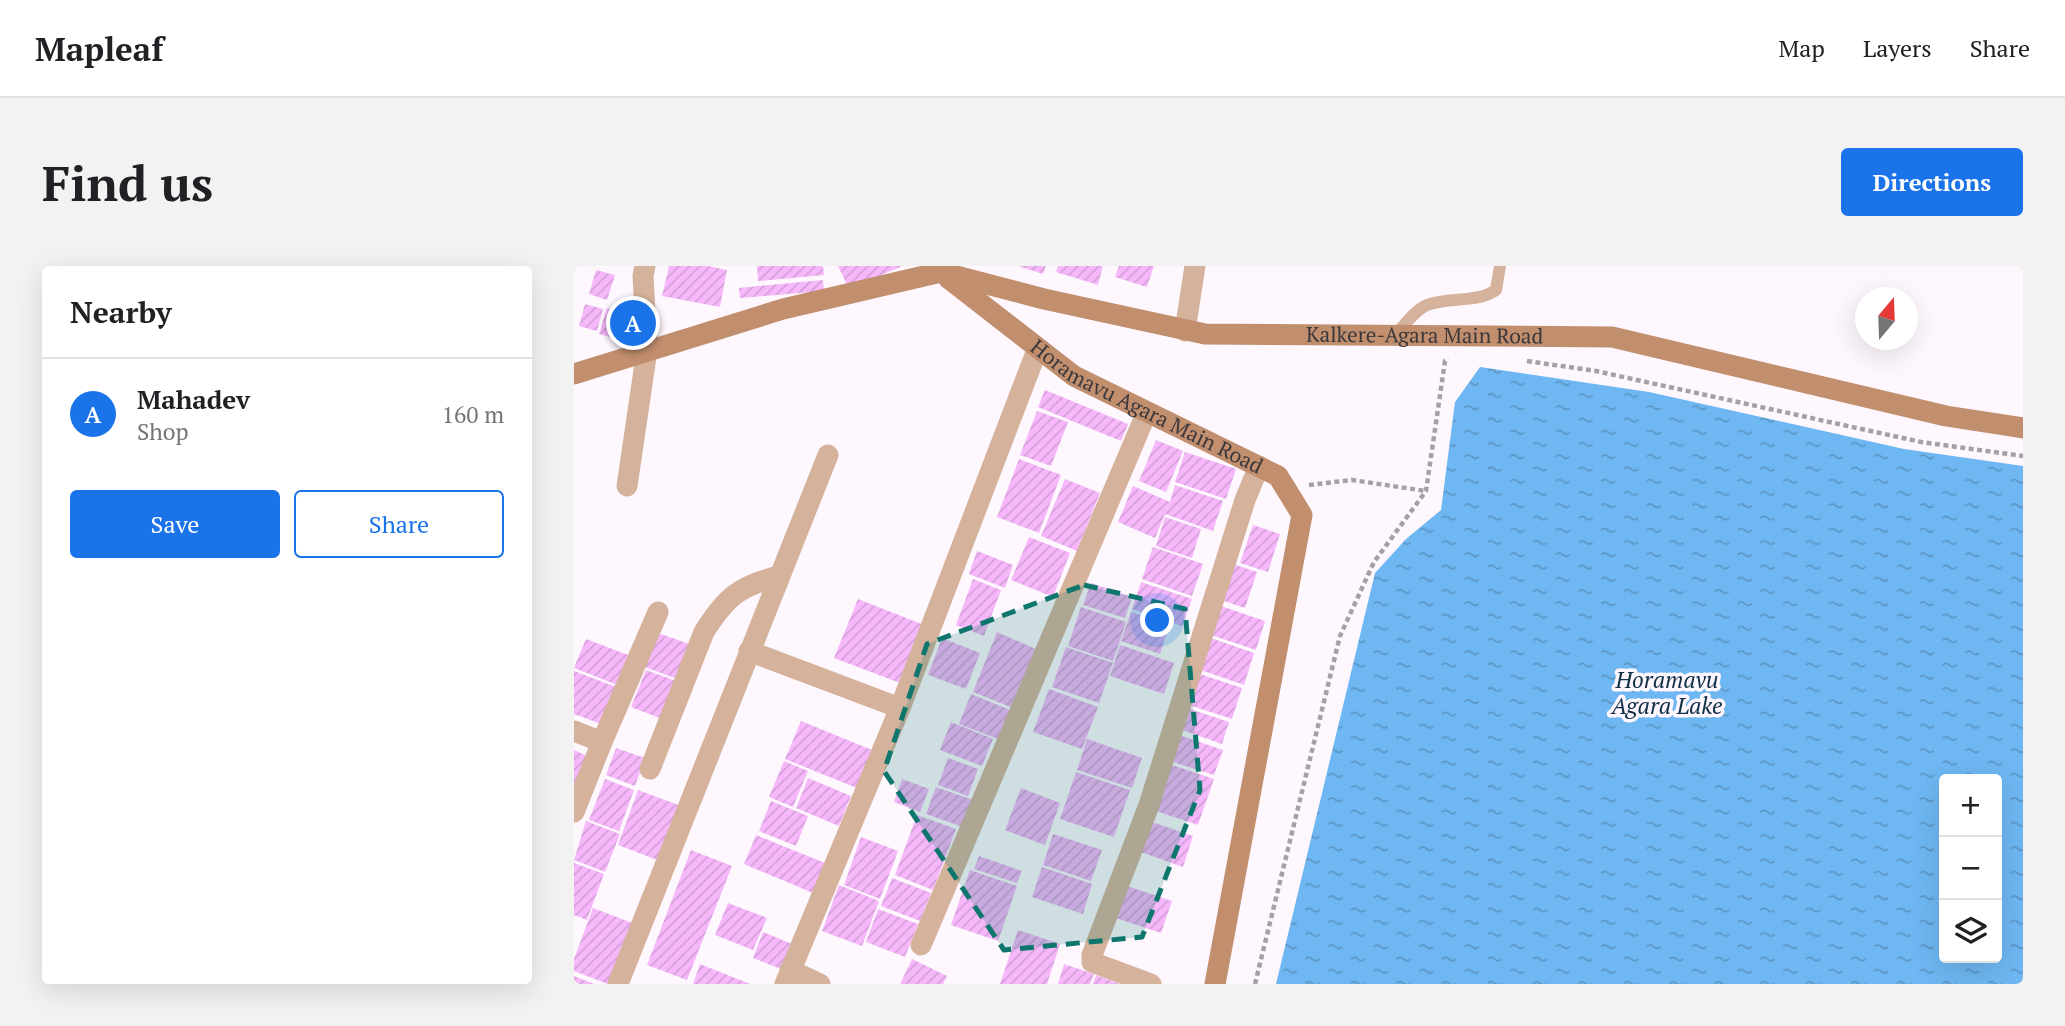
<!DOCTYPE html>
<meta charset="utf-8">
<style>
body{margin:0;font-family:"PT Serif",serif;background:#f2f2f2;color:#202124}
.controls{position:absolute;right:21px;bottom:21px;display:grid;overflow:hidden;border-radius:7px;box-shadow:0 7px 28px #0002}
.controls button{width:63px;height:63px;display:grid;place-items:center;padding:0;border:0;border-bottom:2px solid #e0e0e0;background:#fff;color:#202124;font:35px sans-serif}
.compass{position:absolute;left:1281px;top:21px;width:63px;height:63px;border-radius:50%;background:#fff;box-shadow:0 7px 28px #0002;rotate:19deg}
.you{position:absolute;left:584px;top:355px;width:24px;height:24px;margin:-18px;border:5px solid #fff;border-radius:50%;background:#1a73e8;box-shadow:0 0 0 10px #1a73e833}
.badge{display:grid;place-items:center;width:46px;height:46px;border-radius:50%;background:#1a73e8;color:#fff;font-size:23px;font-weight:700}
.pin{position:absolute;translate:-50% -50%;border:4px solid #fff;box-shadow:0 2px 7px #0006}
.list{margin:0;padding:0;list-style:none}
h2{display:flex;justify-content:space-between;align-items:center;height:91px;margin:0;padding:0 28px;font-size:30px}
h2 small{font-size:23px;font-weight:400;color:#757577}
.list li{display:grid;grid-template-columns:46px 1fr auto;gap:21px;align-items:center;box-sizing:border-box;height:112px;padding:0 28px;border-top:2px solid #e0e0e0}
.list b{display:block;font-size:26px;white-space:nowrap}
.list p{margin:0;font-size:23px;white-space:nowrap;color:#757577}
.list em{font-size:23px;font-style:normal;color:#757577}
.actions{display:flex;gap:14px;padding:21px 28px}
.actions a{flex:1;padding:16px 0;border:2px solid #1a73e8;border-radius:7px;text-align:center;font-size:24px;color:#1a73e8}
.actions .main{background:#1a73e8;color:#fff}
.icon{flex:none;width:38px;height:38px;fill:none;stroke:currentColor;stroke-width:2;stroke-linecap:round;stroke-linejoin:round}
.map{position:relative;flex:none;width:1449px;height:718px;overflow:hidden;border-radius:7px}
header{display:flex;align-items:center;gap:42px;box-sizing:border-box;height:98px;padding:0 35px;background:#fff;border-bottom:2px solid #e0e0e0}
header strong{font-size:33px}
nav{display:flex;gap:38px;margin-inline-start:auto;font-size:24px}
.intro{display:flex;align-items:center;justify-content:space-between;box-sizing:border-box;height:168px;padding:0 42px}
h1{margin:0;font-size:49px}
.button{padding:18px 32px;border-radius:7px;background:#1a73e8;color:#fff;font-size:24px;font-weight:700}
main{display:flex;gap:42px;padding:0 42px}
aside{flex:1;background:#fff;border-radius:7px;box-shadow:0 7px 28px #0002}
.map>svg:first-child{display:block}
.water{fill:url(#water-ripples);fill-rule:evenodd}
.building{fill:url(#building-hatch)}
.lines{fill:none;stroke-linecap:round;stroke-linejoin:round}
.path{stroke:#a4a0a4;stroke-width:4.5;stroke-dasharray:5 3.5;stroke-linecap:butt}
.lane{stroke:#d5b29c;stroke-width:12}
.street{stroke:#d5b29c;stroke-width:21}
.secondary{stroke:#c18e6e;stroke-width:21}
.marked{fill:#0f766e;fill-opacity:0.2;stroke:#0f766e;stroke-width:5;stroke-dasharray:14 9;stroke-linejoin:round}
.labels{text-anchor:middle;stroke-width:7;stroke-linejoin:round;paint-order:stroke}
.street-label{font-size:21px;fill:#3b383b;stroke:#fef8fe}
.water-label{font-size:23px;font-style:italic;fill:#113048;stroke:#fef8fe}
</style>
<header>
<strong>Mapleaf</strong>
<nav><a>Map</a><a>Layers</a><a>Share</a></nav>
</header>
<div class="intro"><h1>Find us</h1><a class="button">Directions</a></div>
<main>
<aside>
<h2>Nearby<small></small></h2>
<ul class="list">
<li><span class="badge">A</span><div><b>Mahadev</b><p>Shop</p></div><em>160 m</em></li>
</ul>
<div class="actions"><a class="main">Save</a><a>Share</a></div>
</aside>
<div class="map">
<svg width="1449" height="718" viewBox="0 0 1449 718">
<defs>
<pattern id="water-ripples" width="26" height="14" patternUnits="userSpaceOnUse" patternTransform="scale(1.75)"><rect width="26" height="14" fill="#6eb7f2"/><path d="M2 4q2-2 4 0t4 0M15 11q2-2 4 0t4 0" fill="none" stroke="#5c96c5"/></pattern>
<pattern id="building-hatch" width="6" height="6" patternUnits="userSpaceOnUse" patternTransform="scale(1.75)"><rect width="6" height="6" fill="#f6b8fb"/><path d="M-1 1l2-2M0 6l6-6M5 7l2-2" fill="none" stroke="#d49fd8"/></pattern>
</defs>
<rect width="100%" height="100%" fill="#fef8fe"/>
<!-- water -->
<path class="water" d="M906 101 1075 126 1330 183 1449 200V718H702L801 307 832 273 867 244 881 136ZM1370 513H1423V692H1370Z"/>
<!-- building -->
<path class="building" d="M95 0H134L153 4 146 41 88 30Z
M183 0H249L250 9 184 15Z
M264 0H328L275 23Z
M444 0H472L469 8Z
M484 0H529L524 19 482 6Z
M545 0H580L573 21 541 11Z
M22 4 41 9 33 34 15 28Z
M249 14 250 25 166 32 165 22Z
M11 38 29 43 23 65 5 60Z
M33 42 60 49 52 75 25 68Z
M471 124 554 158 547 175 464 141Z
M463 145 494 156 477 200 446 189Z
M582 174 609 185 592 226 565 215Z
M611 186 662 203 652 233 601 216Z
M445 193 487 209 465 267 423 251Z
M491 213 526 227 503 285 467 270Z
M601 219 649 235 639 265 591 248 581 272 544 256 559 220 596 236Z
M591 251 627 263 618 292 582 280Z
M679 259 706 268 694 306 666 297Z
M455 271 496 287 479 331 437 314Z
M579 281 629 298 618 330 568 313Z
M403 285 439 299 431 322 395 308Z
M659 298 683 306 671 342 647 334Z
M399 313 427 324 410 370 382 359Z
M567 316 618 333 608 360 558 343Z
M517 317 558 331 551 352 509 339Z
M284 333 350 359 326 417 260 392Z
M644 339 691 355 682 384 634 368Z
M507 341 552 356 539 395 494 380Z
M557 346 595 359 586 388 547 375Z
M423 366 462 383 439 442 399 426Z
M84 367 118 379 106 414 71 401Z
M634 371 680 387 670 419 624 403Z
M368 372 406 387 392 423 354 409Z
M12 373 57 390 46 420 0 402Z
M546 379 600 397 590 428 536 410Z
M492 381 539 397 525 437 478 421Z
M72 404 105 416 91 454 57 441Z
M0 405 45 422 30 459 0 448Z
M623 407 668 422 658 453 612 438Z
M475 423 524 441 508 483 459 466Z
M397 428 436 444 424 473 385 458Z
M613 442 655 456 648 478 605 463Z
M227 455 298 484 283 522 211 493Z
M377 456 419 473 408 500 366 484Z
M605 469 649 484 640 509 596 495Z
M513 473 568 492 558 522 503 504Z
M42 482 71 492 61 520 32 509Z
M0 484 20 493 0 533Z
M374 492 404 503 394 530 364 519Z
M210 495 234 505 219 541 195 531Z
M595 498 640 513 624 559 579 544Z
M502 506 556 524 540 571 486 553Z
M234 512 277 530 265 560 222 542Z
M31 513 60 524 45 565 15 554Z
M328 513 355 523 346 546 320 536Z
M362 521 399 534 389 561 352 548Z
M447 522 486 537 471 579 431 564Z
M64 524 107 540 86 595 44 579Z
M197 535 234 550 222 580 185 565Z
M343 549 382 563 359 624 321 609Z
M572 554 619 570 609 601 561 584Z
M12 555 46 568 31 606 0 594Z
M479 568 528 584 517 615 469 599Z
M182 569 251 597 239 627 170 598Z
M287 571 324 585 306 633 270 619Z
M117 584 158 600 113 714 73 699Z
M405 590 448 605 443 617 400 603Z
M0 597 30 608 13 654 0 649Z
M468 601 518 618 509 648 458 631Z
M396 604 443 620 424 675 377 659Z
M318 612 357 627 346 655 307 640Z
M265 619 305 635 288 680 248 665Z
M553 620 598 635 587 667 542 652Z
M154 637 193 652 179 684 141 669Z
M19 642 61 658 34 718 0 705V693Z
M304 643 344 658 331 691 292 676Z
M444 664 486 678 473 718H426Z
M189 666 218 678 207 703 179 692Z
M338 693 373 710 369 718H326Z
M126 698 176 718H119Z
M490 698 520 708 516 718H484Z
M522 709 546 718H519Z
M0 710 20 718H0Z"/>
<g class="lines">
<!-- path -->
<path class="path" d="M953 95 1022 105 1347 176 1449 190
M735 219 778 214 852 225
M681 718 766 370 800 296 852 225 871 95 875 94"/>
<!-- lane -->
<path class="lane" d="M820 70C829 61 841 44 853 39 876 30 901 38 922 24L926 0"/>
<!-- street -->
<path class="street" d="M611 65 621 0
M53 220 73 84 69 10 71 0
M175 385 326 442
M0 465 28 476 0 546
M28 476 84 346
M76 503 130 366C152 331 165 320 205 310
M347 679 572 148
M216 704 246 718
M44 718 254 189
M211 718 326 442 463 84
M577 718 518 696V689L575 539 671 234 685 200"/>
<!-- secondary -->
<g class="secondary">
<path id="s1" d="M374 12 500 110 704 210 728 249 641 718"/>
<path id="s2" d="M0 108 209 43 367 6 470 33 631 68 1038 71 1372 150 1449 162"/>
</g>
</g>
<!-- marked area -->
<path class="marked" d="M510 319 611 343 626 524 568 671 430 684 310 505 353 378Z"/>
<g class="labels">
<!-- street labels -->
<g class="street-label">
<text dy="7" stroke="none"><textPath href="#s2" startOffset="872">Kalkere-Agara Main Road</textPath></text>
<text dy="7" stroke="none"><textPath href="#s1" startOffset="238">Horamavu Agara Main Road</textPath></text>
</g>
<!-- water labels -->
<g class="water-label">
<text x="1093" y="422">Horamavu<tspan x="1093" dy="26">Agara Lake</tspan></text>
</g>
</g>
</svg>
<div class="controls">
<button>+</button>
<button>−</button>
<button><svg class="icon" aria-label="layers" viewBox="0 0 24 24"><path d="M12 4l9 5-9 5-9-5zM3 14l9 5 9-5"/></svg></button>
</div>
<svg class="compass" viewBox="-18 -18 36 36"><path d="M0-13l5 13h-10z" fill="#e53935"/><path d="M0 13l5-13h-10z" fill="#757577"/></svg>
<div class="you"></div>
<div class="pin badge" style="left:59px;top:57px">A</div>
</div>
</main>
